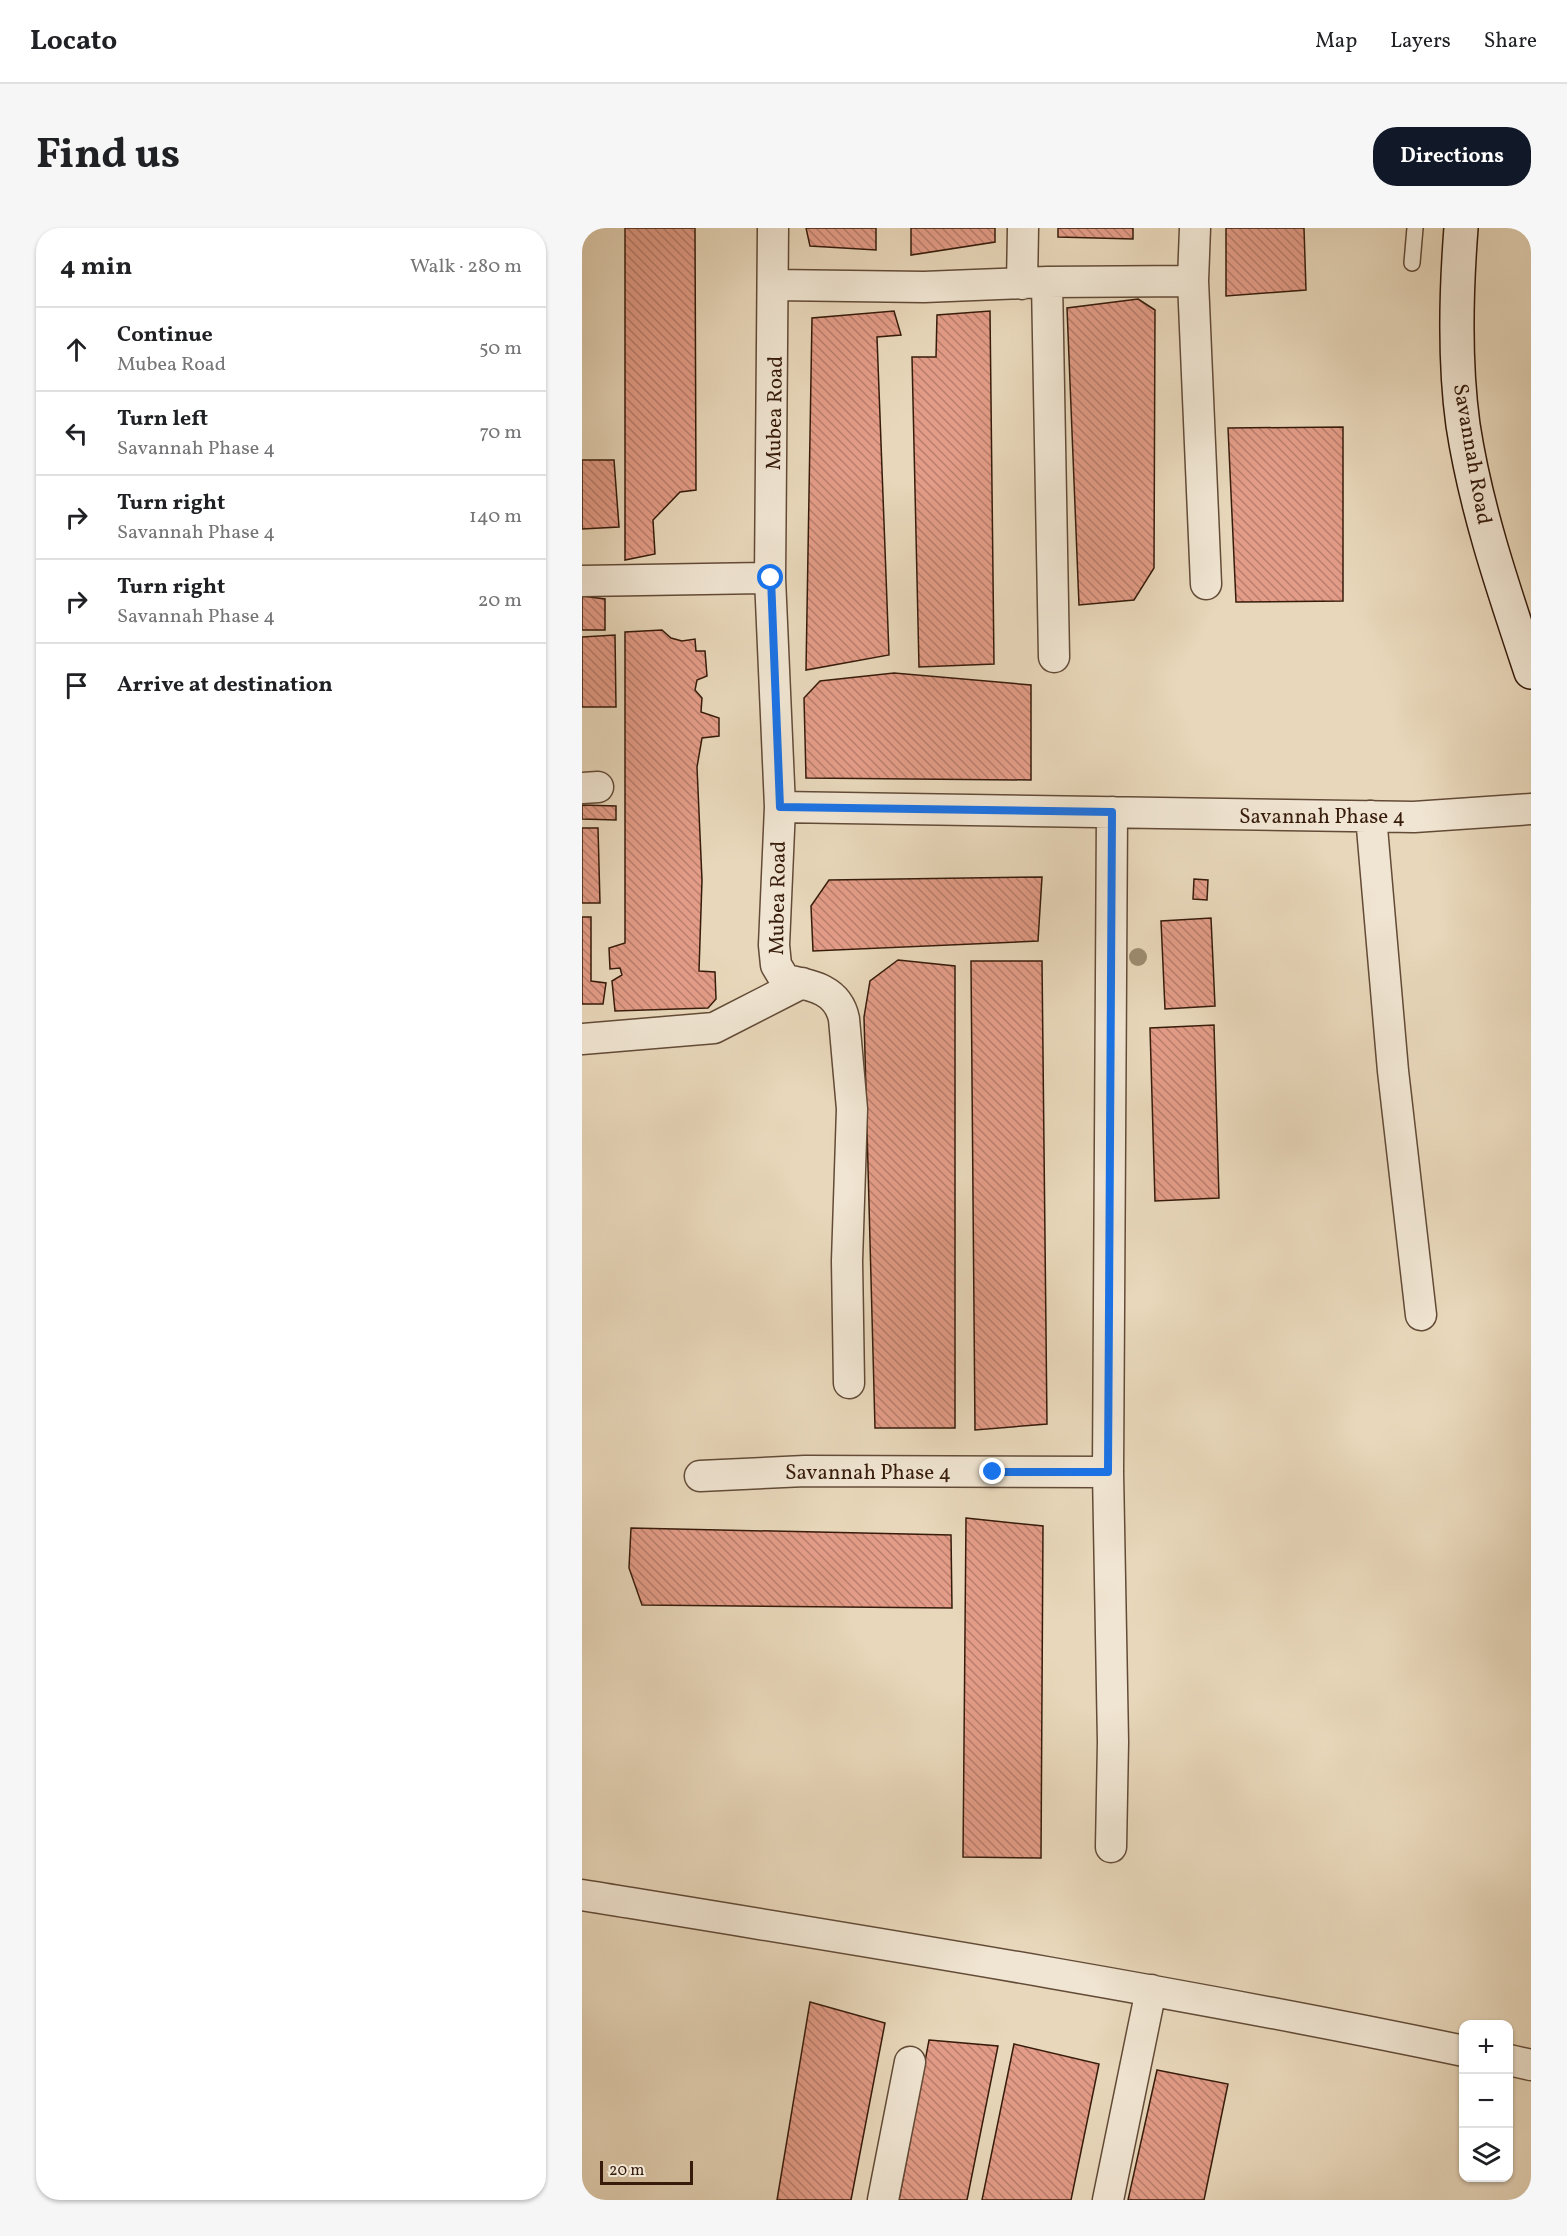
<!DOCTYPE html>
<meta charset="utf-8">
<style>
body{margin:0;font-family:Vollkorn,serif;background:#f6f6f6;color:#202124}
.controls{position:absolute;right:18px;bottom:18px;display:grid;overflow:hidden;border-radius:12px;box-shadow:0 2px 4px #0004}
.controls button{width:54px;height:54px;display:grid;place-items:center;padding:0;border:0;border-bottom:2px solid #e0e0e0;background:#fff;color:#202124;font:30px sans-serif}
.scale{position:absolute;left:18px;bottom:15px;width:93px;box-sizing:border-box;padding-left:6px;border:3px solid #371c0b;border-top:0;font-size:16px;line-height:21px;white-space:nowrap;color:#371c0b;-webkit-text-stroke:4px #f0e5d2;paint-order:stroke}
.stop{position:absolute;width:18px;height:18px;margin:-14px;border:4px solid #1a73e8;border-radius:50%;background:#fff}
.stop.end{background:#1a73e8;border-color:#fff;box-shadow:0 2px 6px #0008}
.list{margin:0;padding:0;list-style:none}
h2{display:flex;justify-content:space-between;align-items:center;height:78px;margin:0;padding:0 24px;font-size:26px}
h2 small{font-size:20px;font-weight:400;color:#757577}
.list li{display:grid;grid-template-columns:39px 1fr auto;gap:18px;align-items:center;box-sizing:border-box;height:84px;padding:0 24px;border-top:2px solid #e0e0e0}
.list b{display:block;font-size:22px;white-space:nowrap}
.list p{margin:0;font-size:20px;white-space:nowrap;color:#757577}
.list em{font-size:20px;font-style:normal;color:#757577}
.icon{flex:none;width:33px;height:33px;fill:none;stroke:currentColor;stroke-width:2;stroke-linecap:round;stroke-linejoin:round}
.map{position:relative;flex:none;width:949px;height:1972px;overflow:hidden;border-radius:24px}
header{display:flex;align-items:center;gap:36px;box-sizing:border-box;height:84px;padding:0 30px;background:#fff;border-bottom:2px solid #e0e0e0}
header strong{font-size:28px}
nav{display:flex;gap:33px;margin-inline-start:auto;font-size:21px}
.intro{display:flex;align-items:center;justify-content:space-between;box-sizing:border-box;height:144px;padding:0 36px}
h1{margin:0;font-size:42px}
.button{padding:15px 27px;border-radius:24px;background:#111827;color:#fff;font-size:21px;font-weight:700}
main{display:flex;gap:36px;padding:0 36px}
aside{flex:1;background:#fff;border-radius:24px;box-shadow:0 2px 4px #0004}
.map>svg:first-child{display:block}
.building{fill:url(#building-back-hatch);stroke:#371c0b;stroke-width:1.5}
.lines{fill:none;stroke-linecap:round;stroke-linejoin:round}
.lane-casing{stroke:#634b37;stroke-width:18}
.street-casing{stroke:#634b37;stroke-width:33}
.secondary-casing{stroke:#371c0b;stroke-width:36}
.lane{stroke:#f0e5d2;stroke-width:15}
.street{stroke:#f0e5d2;stroke-width:30}
.secondary{stroke:#f0e5d2;stroke-width:33}
.tree{fill:#9c8b6f}
.route{stroke:#1a73e8;stroke-width:8}
.labels{text-anchor:middle;stroke-width:4.5;stroke-linejoin:round;paint-order:stroke}
.street-label{font-size:21px;fill:#371c0b;stroke:#f0e5d2}
</style>
<header>
<strong>Locato</strong>
<nav><a>Map</a><a>Layers</a><a>Share</a></nav>
</header>
<div class="intro"><h1>Find us</h1><a class="button">Directions</a></div>
<main>
<aside>
<h2>4 min<small>Walk · 280 m</small></h2>
<ul class="list">
<li><svg class="icon" aria-label="ahead" viewBox="0 0 24 24"><path d="M12 20V5M6 11l6-6 6 6"/></svg><div><b>Continue</b><p>Mubea Road</p></div><em>50 m</em></li>
<li><svg class="icon" aria-label="left" viewBox="0 0 24 24"><path d="M17 20v-9H6M10 6l-5 5 5 5"/></svg><div><b>Turn left</b><p>Savannah Phase 4</p></div><em>70 m</em></li>
<li><svg class="icon" aria-label="right" viewBox="0 0 24 24"><path d="M7 20v-9h11M14 6l5 5-5 5"/></svg><div><b>Turn right</b><p>Savannah Phase 4</p></div><em>140 m</em></li>
<li><svg class="icon" aria-label="right" viewBox="0 0 24 24"><path d="M7 20v-9h11M14 6l5 5-5 5"/></svg><div><b>Turn right</b><p>Savannah Phase 4</p></div><em>20 m</em></li>
<li><svg class="icon" aria-label="arrive" viewBox="0 0 24 24"><path d="M6 21V4h12l-3 4 3 4H6"/></svg><div><b>Arrive at destination</b></div></li>
</ul>
</aside>
<div class="map">
<svg width="949" height="1972" viewBox="0 0 949 1972">
<defs>
<pattern id="building-back-hatch" width="6" height="6" patternUnits="userSpaceOnUse" patternTransform="scale(1.5)"><rect width="6" height="6" fill="#e39c87"/><path d="M-1 5l2 2M0 0l6 6M5-1l2 2" fill="none" stroke="#b97e6d"/></pattern>
</defs>
<rect width="100%" height="100%" fill="#e8d7ba"/>
<filter id="stains"><feTurbulence type="fractalNoise" baseFrequency=".00333" numOctaves="4"/><feColorMatrix values="0 0 0 0 .2 0 0 0 0 .09 0 0 0 0 .02 0 0 0 .5 -.17"/></filter>
<radialGradient id="worn" r=".72"><stop offset=".6" stop-color="#630" stop-opacity="0"/><stop offset="1" stop-color="#630" stop-opacity=".3"/></radialGradient>
<!-- building -->
<path class="building" d="M43 0H113L114 262 98 264 71 292 73 326 43 332Z
M224 0H294V22L228 18Z
M329 0H413V14L329 27Z
M476 0H551V11L476 9Z
M644 0H722L724 62 644 68Z
M556 71 573 82 572 340 552 372 497 377 485 80Z
M312 83 319 107 295 109 307 427 224 442 230 90Z
M408 83 412 436 337 439 330 129H354L355 87Z
M761 199V373L654 374 646 200Z
M0 232H32L37 299 0 301Z
M0 368 23 371V402H0Z
M80 402 89 410 100 413 113 411 114 423H123L125 448 115 452 113 462 120 470 119 484 137 490V508L120 510 115 539 120 652 117 743 133 744 134 771 126 780 33 783 30 753 40 747 38 740 28 741 27 720 43 715V404Z
M33 407 34 479H0V409Z
M312 445 449 457V552L224 550 222 470 238 453Z
M0 577 34 578V592L0 591Z
M0 600H16L18 675H0Z
M460 649 456 713 231 723 229 678 247 652Z
M612 651 626 652 625 672 611 671Z
M0 689H9V753L24 755 21 776H0Z
M629 690 633 778 583 781 579 693Z
M316 732 373 738V1200H293L282 789 288 753Z
M389 733H460L465 1196 393 1202Z
M632 797 637 970 573 973 568 800Z
M384 1290 461 1298 459 1630 381 1629Z
M49 1300 369 1307 370 1380 60 1377 47 1340Z
M228 1774 303 1795 269 1972H195Z
M347 1812 416 1818 385 1972H317Z
M432 1816 517 1836 489 1972H400Z
M575 1842 646 1856 622 1972H546Z"/>
<g class="lines">
<!-- lane casing -->
<g class="lane-casing">
<path id="lane" d="M830 35 833 0"/>
</g>
<!-- street casing -->
<g class="street-casing">
<path id="street" d="M191 0 188 350 198 579 192 717 194 737 203 752C229 757 256 761 262 791L270 881 265 1033 267 1155
M613 0 611 53 624 356
M465 54 472 429
M440 56 441 0
M193 57 342 59 465 54 611 53
M0 353 188 350
M0 560 16 559
M198 579 832 589 949 581
M789 588 811 843 839 1087
M0 811 132 800 220 755
M118 1248 223 1243 526 1244
M529 1619 531 1514 526 1244 530 584
M0 1667C295 1715 589 1762 882 1823
M927 1832 949 1837
M301 1972 328 1834
M526 1972 569 1762"/>
</g>
<!-- secondary casing -->
<g class="secondary-casing">
<path id="secondary" d="M879 0C874 65 872 132 881 197 894 282 922 363 949 444"/>
</g>
<!-- lane -->
<use href="#lane" class="lane"/>
<!-- street -->
<use href="#street" class="street"/>
<!-- secondary -->
<use href="#secondary" class="secondary"/>
</g>
<!-- trees -->
<circle class="tree" cx="556" cy="729" r="9"/>
<g class="lines">
<!-- route -->
<path class="route" d="M189 350 198 579 530 584 526 1244H411"/>
</g>
<g class="labels">
<!-- street labels -->
<g class="street-label">
<text transform="translate(192 185) rotate(-89)" y="7">Mubea Road</text>
<text transform="translate(891 226) rotate(80)" y="7">Savannah Road</text>
<text x="740" y="595">Savannah Phase 4</text>
<text transform="translate(195 670) rotate(-89)" y="7">Mubea Road</text>
<text x="286" y="1251">Savannah Phase 4</text>
</g>
</g>
<rect width="100%" height="100%" filter="url(#stains)"/>
<rect width="100%" height="100%" fill="url(#worn)"/>
</svg>
<div class="controls">
<button>+</button>
<button>−</button>
<button><svg class="icon" aria-label="layers" viewBox="0 0 24 24"><path d="M12 4l9 5-9 5-9-5zM3 14l9 5 9-5"/></svg></button>
</div>
<div class="scale">20 m</div>
<div class="stop" style="left:189px;top:350px"></div>
<div class="stop end" style="left:411px;top:1244px"></div>
</div>
</main>
